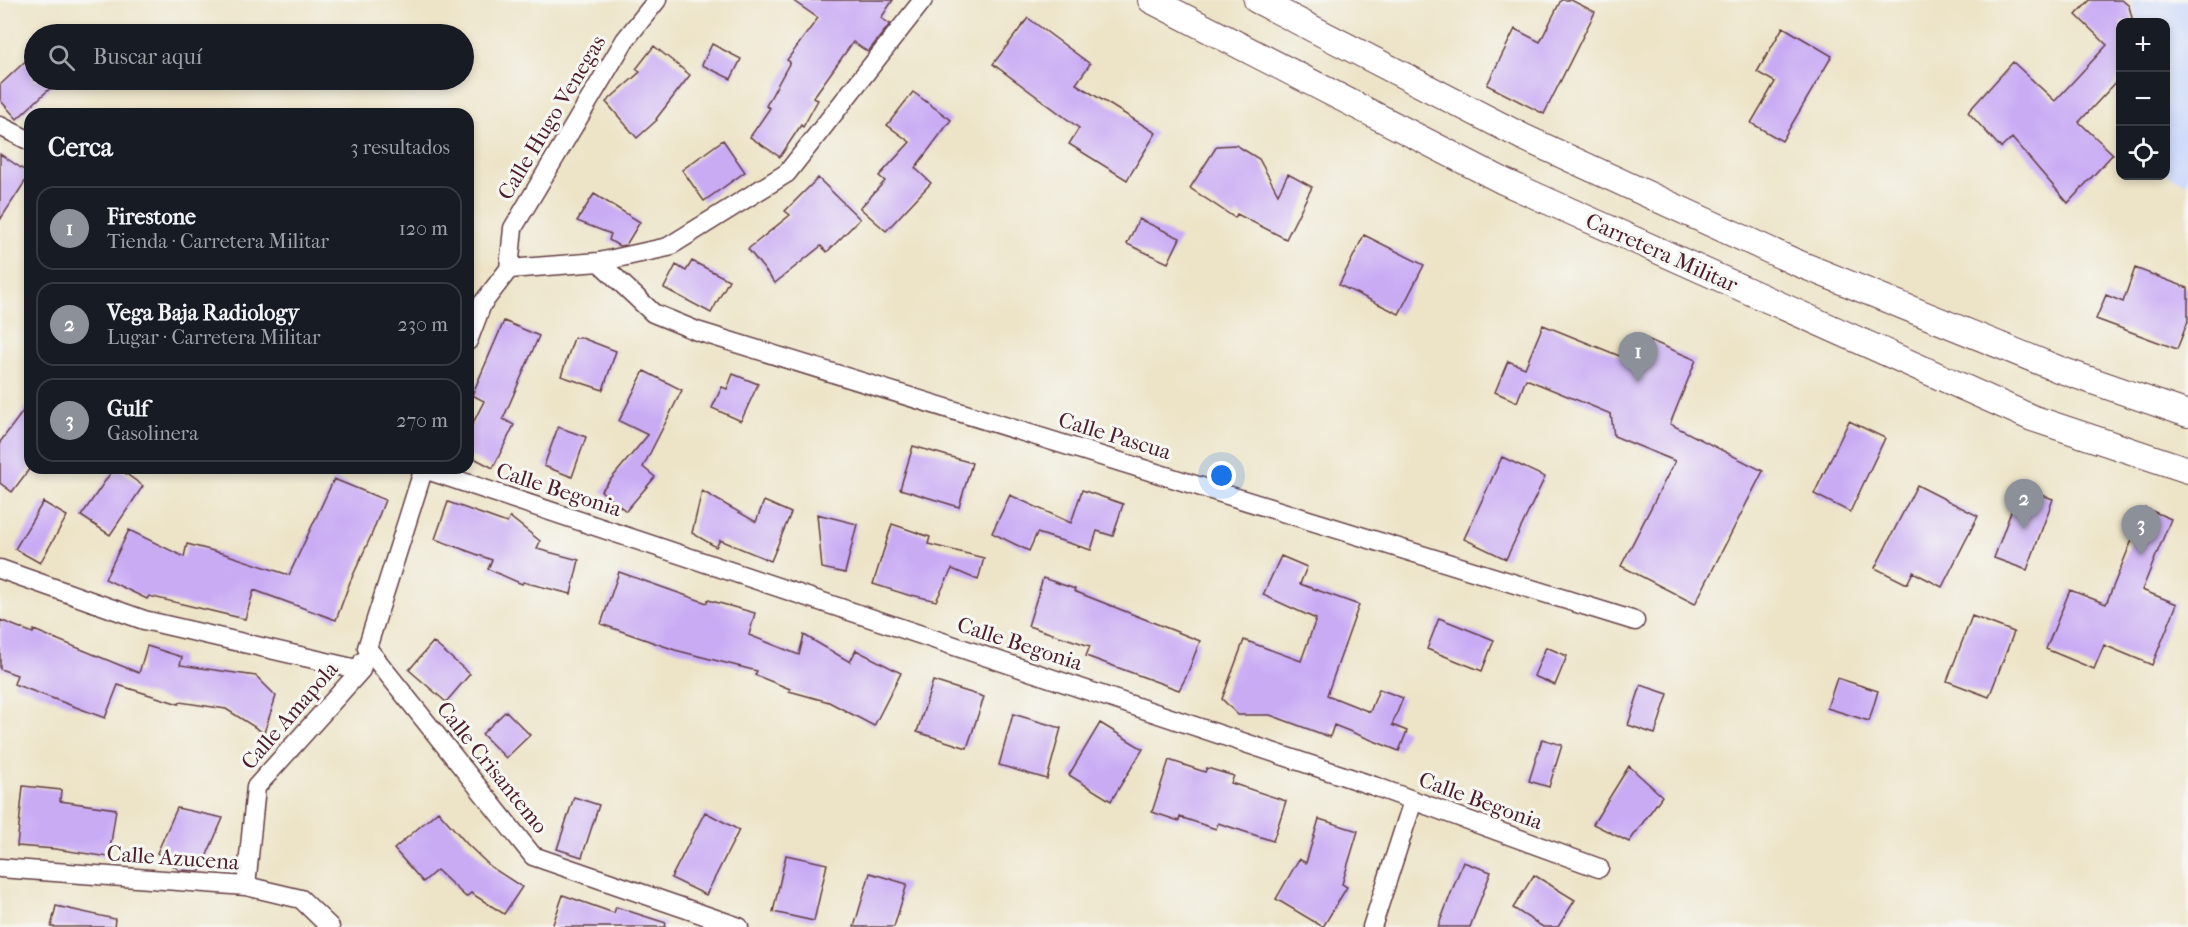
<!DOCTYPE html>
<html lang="es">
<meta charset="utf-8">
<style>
body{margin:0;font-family:"IM FELL French Canon",serif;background:#20242c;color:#f1f3f6}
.controls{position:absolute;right:18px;top:18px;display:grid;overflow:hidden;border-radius:12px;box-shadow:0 3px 9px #0003}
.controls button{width:54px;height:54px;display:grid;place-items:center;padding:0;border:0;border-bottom:2px solid #363941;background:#171b24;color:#f1f3f6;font:30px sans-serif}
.you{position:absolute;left:1222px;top:476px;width:21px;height:21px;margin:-15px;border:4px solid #fff;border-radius:50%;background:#1a73e8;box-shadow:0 0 0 9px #1a73e833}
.badge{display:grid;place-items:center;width:39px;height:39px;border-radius:50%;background:#8c9099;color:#fff;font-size:20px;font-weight:700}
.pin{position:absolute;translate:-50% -50px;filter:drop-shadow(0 2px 3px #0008)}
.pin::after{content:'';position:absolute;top:32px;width:21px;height:18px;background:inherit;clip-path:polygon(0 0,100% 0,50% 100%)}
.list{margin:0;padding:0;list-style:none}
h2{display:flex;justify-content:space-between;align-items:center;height:78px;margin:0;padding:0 24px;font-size:26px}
h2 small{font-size:20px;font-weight:400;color:#9ea1a6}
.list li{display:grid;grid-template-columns:39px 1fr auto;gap:18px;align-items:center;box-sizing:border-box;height:84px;margin:0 12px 12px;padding:0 12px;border:2px solid #363941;border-radius:18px}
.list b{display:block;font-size:22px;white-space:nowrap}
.list p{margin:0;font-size:20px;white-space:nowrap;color:#9ea1a6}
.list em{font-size:20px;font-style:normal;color:#9ea1a6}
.icon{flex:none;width:33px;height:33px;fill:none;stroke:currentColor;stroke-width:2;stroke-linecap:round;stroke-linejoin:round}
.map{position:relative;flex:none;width:2188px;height:927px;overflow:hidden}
.search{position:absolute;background:#171b24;box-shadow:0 3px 9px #0003;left:24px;top:24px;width:450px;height:66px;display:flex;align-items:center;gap:15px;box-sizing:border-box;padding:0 21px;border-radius:33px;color:#9ea1a6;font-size:22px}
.panel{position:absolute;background:#171b24;box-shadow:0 3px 9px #0003;left:24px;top:108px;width:450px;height:366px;border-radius:18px}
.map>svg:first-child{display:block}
.built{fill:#cedafa}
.building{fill:#c9abf4}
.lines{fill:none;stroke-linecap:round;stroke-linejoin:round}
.minor-casing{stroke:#623d43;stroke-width:21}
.secondary-casing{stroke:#623d43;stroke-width:28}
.minor{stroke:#fff;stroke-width:18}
.secondary{stroke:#fff;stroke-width:26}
.labels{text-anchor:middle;stroke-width:6;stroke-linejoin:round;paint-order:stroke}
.street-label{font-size:22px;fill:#4a1f2b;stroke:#f6f6f2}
</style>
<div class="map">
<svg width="2188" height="927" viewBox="0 0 2188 927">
<rect width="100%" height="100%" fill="#f6f6f2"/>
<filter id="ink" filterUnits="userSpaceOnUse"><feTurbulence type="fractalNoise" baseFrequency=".0167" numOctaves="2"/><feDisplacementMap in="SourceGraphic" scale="12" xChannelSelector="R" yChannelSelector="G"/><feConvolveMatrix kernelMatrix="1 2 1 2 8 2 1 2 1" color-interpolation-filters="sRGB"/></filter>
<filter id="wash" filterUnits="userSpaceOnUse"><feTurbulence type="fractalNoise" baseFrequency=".008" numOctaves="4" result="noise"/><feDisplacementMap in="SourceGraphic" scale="24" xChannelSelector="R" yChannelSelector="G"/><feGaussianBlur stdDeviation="1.35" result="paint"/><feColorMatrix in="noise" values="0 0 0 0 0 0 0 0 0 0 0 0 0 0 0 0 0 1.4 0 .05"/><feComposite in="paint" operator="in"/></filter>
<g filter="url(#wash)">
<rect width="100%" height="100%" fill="#ede4c8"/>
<!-- built -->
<path class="built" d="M2132 0H2188V184L2166 174V22H2138Z"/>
<g id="blocks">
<!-- building -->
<path class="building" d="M792 0H893L881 18 890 24 868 52 853 42 813 98 818 100 803 127 801 125 780 157 750 137 770 108 766 106 790 62 787 60 818 18Z
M1561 0H1571L1595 12 1544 114 1487 85 1515 29 1540 42Z
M2090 0H2122L2129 6 2133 22H2121V77L2079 122 2113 154 2068 203 2012 138 2001 148 1968 112 2013 62 2055 101 2107 45 2076 15Z
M1028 18 1090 64 1076 84 1156 133 1127 180 1069 144 1079 128 993 64Z
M1783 27 1832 56 1782 141 1751 123 1775 82 1757 72Z
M712 44 741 59 731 79 702 65Z
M654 46 690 75 656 119 657 120 637 138 606 102 640 72 636 69Z
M34 53V80H59L17 119 0 100V85Z
M913 92 951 120 915 168 931 183 886 231 860 208 885 181 879 176 910 142 887 125Z
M723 140 745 172 704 201 682 170Z
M1236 145 1259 159 1278 194 1288 174 1312 187 1286 239 1237 214 1235 218 1190 188 1217 146Z
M0 154 30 174 0 220Z
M818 178 860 219 827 252 821 246 775 283 748 249 790 215 785 211Z
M594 194 640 222 626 245 619 246 609 240 611 234 577 221Z
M1139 219 1180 238 1168 263 1127 244Z
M1364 235 1424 265 1399 314 1339 285Z
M692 261 729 280 711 313 664 288 676 265 686 271Z
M2135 268 2188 288V321L2177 349 2096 319 2106 295 2123 302Z
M504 321 539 336 503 419 514 425 493 468 468 455V433L484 401 472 395Z
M1543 325 1637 363 1647 339 1696 360 1670 424 1763 471 1695 604 1621 566 1675 461 1614 436 1611 414 1526 379 1517 402 1495 392 1508 361 1525 368Z
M574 338H582L616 351 603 390 561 376Z
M644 371 682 390 643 467 655 477 626 511 601 491 648 435 619 421Z
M733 374 758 384 741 421 712 408 722 387 727 389Z
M30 402V468L12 492 0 483V442Z
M1849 421 1885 438 1850 512 1814 494Z
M558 427 586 437 572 477 544 466Z
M913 446 972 463 959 507 900 489Z
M1502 457 1545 477 1506 559 1464 539Z
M114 468H118L143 486 110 535 81 516Z
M334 479 385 500 371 536 350 582 336 620 254 590 245 619 149 596 147 599 105 579 129 530 184 557 187 544 225 554 289 575Z
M1917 485 1978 516 1942 587 1913 572 1907 584 1875 568Z
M2020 487 2053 499 2027 570 1994 558Z
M1082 490 1123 504 1113 536 1097 531 1091 550 1037 533 1029 551 992 533 1010 495 1071 523Z
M702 491 756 522 764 501 791 513 771 561 720 540 716 547 692 533Z
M43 502 67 516 40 563 15 549Z
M448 502 507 523 510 517 540 541 537 549 579 560 571 594 523 582 522 584 488 569 492 560 435 539Z
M2145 508 2171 519 2142 590 2177 604 2152 665 2104 645 2094 669 2046 649 2070 590 2106 604Z
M817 514 857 524 845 573 822 568Z
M892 524 930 537 928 544 984 558 978 580 952 569 936 601 912 595 911 596 873 584Z
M1281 556 1307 567 1300 584 1359 605 1327 695 1370 712 1379 689 1403 698 1392 725 1407 731 1399 751 1334 725 1330 737 1270 715H1238L1222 699 1244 640 1301 661 1316 619 1263 595Z
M619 572 707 603 708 600 755 613 749 635 799 655 804 635 850 662 856 650 901 673 874 726 829 702 789 691 790 689 755 675 757 671 675 650 601 624Z
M1043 578 1075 589 1074 591 1200 641 1186 677 1179 690 1086 656 1090 646 1028 626Z
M1972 616 2014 632 1989 697 1947 681Z
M1439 618 1494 640 1482 671 1427 649Z
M0 620 33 633 34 630 139 673 147 646 182 657 180 665 256 676 276 696 264 733 226 709 180 702 179 704 118 685 105 718 14 684 17 675 0 669Z
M433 642 470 674 446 702 409 670Z
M1546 647 1567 656 1555 685 1534 676Z
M1837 678 1878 691 1869 721 1827 708Z
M933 681 984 697 967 748 917 732Z
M1641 685 1668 694 1655 734 1628 725Z
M506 711 530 735 506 758 482 734Z
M1013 714 1061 728 1047 779 999 765Z
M1100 723 1143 749 1111 801 1069 775Z
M1542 739 1562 745 1549 787 1529 781Z
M1169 760 1205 772 1207 768 1234 776 1231 783 1286 801 1273 841 1218 823 1216 829 1180 817 1179 821 1152 812Z
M1629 766 1662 796 1629 842 1593 824Z
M23 786 61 790 60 801 116 809 109 857 55 849 17 846Z
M574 797 599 805 582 857 557 849Z
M177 808 223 818 200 871 179 870 157 853Z
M438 811 467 844 491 867 522 887 504 914 471 893 466 897 437 870 423 882 394 849Z
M705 812 739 830 706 895 671 878Z
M1319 819 1358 831 1342 884 1347 887 1323 927 1276 899 1299 859 1306 863Z
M786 855 827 864 814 921 773 912Z
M1463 862 1491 872 1470 927H1438Z
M870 873 907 884 894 927H854Z
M1534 875 1575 900 1558 927H1543L1513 908Z
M563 895 614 913 616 907 666 923 665 927H552Z
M56 906 115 919 114 927H51Z"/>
</g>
</g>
<g filter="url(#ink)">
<use href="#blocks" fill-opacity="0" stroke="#623d43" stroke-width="1.5"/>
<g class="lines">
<!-- minor casing -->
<g class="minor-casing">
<path id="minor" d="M0 126 30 141
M599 262 653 313 697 331 1635 621
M509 269 599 262 668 247 787 173 923 0
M509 269 513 228 625 40 657 0
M468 341 482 304 509 269
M424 468 367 648 533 856 739 927
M424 469 1374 786 1599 868
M0 569 144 620 361 670
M0 868 246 886 301 899 330 927
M246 886 256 787 361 670 363 661
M1372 927 1413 801"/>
</g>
<!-- secondary casing -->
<g class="secondary-casing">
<path id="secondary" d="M1151 0 1503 181 2032 418 2188 470
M1257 0 1523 137 1795 262 2058 369 2188 414"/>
</g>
<!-- minor -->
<use href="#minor" class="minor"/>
<!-- secondary -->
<use href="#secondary" class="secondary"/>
</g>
</g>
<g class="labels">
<!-- street labels -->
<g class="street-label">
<text transform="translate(551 117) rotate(-59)" y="8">Calle Hugo Venegas</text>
<text transform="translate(1662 252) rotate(24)" y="8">Carretera Militar</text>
<text transform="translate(1115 435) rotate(17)" y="8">Calle Pascua</text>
<text transform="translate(559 489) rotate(18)" y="8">Calle Begonia</text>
<text transform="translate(1020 643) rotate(18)" y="8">Calle Begonia</text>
<text transform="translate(289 715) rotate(-49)" y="8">Calle Amapola</text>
<text transform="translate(493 767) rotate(51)" y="8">Calle Crisantemo</text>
<text transform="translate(1481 800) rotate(20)" y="8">Calle Begonia</text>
<text transform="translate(173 857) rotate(4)" y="8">Calle Azucena</text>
</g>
</g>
</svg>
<div class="controls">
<button>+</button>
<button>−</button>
<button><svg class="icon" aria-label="locate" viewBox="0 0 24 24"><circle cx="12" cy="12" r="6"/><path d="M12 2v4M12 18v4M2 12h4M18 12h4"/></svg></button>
</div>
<div class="you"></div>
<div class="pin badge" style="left:1638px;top:382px">1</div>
<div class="pin badge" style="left:2024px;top:529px">2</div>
<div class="pin badge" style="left:2141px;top:555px">3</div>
<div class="search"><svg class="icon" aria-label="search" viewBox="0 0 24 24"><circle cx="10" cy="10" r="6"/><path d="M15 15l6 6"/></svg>Buscar aquí</div>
<section class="panel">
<h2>Cerca<small>3 resultados</small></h2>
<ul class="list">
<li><span class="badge">1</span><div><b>Firestone</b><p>Tienda · Carretera Militar</p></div><em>120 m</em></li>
<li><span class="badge">2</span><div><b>Vega Baja Radiology</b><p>Lugar · Carretera Militar</p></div><em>230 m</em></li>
<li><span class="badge">3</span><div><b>Gulf</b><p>Gasolinera</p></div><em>270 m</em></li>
</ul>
</section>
</div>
